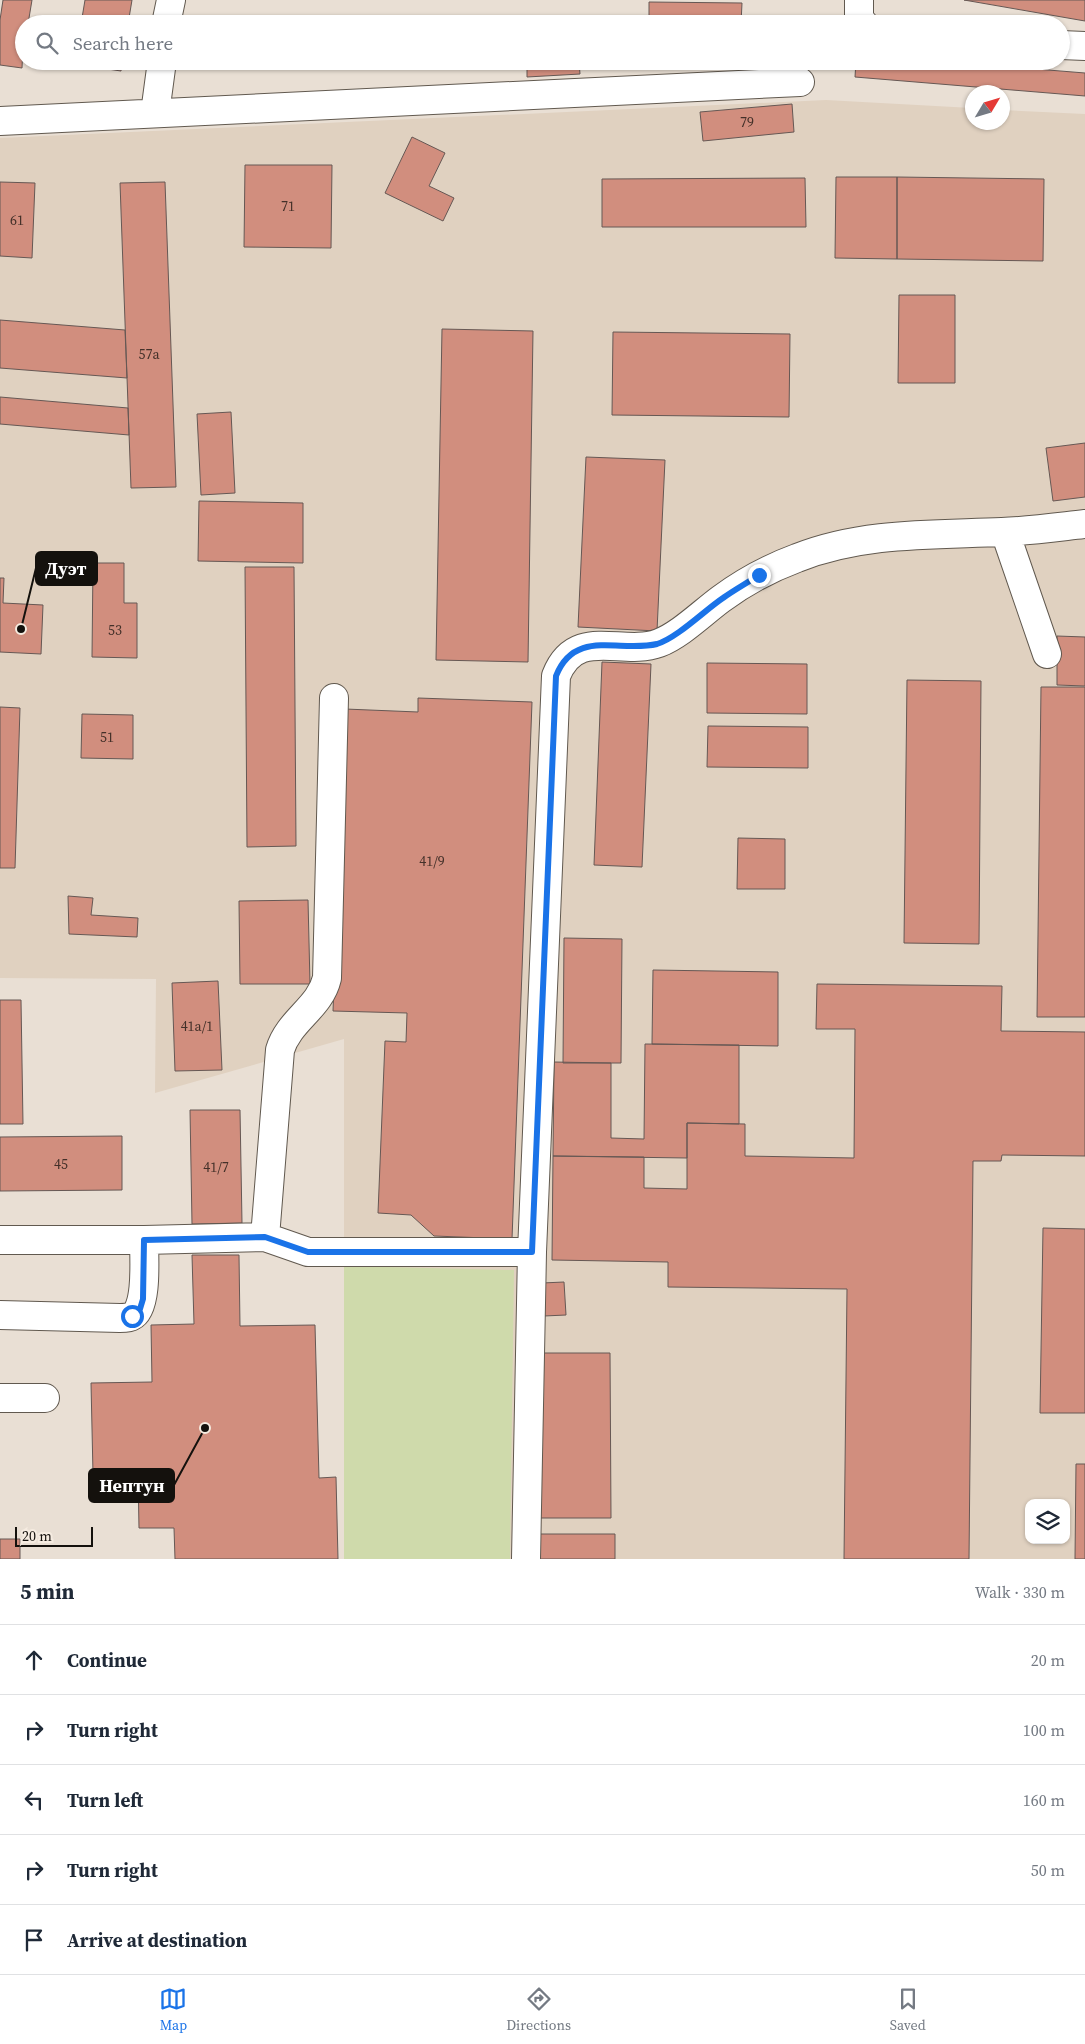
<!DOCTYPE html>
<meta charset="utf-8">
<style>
body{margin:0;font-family:"Source Serif 4",serif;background:#f2f2f3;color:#1f2937}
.controls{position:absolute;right:15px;bottom:15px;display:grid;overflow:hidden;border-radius:10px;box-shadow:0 1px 4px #0004}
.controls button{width:45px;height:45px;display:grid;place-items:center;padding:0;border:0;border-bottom:1px solid #e0e1e3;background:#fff;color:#1f2937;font:25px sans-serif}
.compass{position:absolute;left:965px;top:85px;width:45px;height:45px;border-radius:50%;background:#fff;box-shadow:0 1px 4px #0004;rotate:52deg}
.scale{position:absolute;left:15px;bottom:12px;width:78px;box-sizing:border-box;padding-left:5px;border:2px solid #14110d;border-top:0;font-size:14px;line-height:18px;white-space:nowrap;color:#14110d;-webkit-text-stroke:4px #f6ece1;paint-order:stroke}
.stop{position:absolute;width:15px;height:15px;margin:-11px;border:4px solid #1a73e8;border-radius:50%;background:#fff}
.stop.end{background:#1a73e8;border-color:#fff;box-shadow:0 1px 5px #0008}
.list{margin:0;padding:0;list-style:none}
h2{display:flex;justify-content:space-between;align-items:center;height:65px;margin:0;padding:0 20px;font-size:21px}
h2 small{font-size:16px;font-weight:400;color:#747a83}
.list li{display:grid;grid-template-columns:32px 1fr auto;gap:15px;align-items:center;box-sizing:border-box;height:70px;padding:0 20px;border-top:1px solid #e0e1e3}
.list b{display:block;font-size:19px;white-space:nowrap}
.list em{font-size:16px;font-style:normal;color:#747a83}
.icon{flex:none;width:28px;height:28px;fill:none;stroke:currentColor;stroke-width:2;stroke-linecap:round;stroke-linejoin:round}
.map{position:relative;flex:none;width:1085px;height:1559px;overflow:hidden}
.search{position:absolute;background:#fff;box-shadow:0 1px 4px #0004;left:15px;right:15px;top:15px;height:55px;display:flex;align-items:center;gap:12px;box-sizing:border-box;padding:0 18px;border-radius:28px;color:#747a83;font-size:19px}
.sheet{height:415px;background:#fff}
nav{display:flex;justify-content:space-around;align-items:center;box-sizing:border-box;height:70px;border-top:1px solid #e0e1e3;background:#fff;font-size:14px;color:#747a83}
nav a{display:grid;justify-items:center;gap:2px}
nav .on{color:#1a73e8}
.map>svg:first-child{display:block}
.built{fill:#e0d1c0;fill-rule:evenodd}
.green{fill:#cfdaab}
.building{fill:#d18e7e;stroke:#665854}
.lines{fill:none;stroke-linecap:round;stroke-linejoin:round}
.minor-casing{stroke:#61594f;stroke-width:30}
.minor{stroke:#fff;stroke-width:28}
.route{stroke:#1a73e8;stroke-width:6}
.labels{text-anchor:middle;stroke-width:4;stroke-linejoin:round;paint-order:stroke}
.number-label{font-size:14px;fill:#433029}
.leader{fill:none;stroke:#14110d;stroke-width:2}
.callout-dot{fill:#14110d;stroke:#f6ece1;stroke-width:2}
.callout{fill:#14110d;stroke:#14110d;stroke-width:2}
.callout-label{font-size:18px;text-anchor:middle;font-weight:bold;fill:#fff}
</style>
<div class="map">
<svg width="1085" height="1559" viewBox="0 0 1085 1559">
<rect width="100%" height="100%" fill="#e9dfd4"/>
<!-- built -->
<path class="built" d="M826 100 972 108V122H1002L1003 110 1085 114V1559H344V1039L155 1093 156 979 0 978V138ZM1029 1503H1066V1540H1029Z"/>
<!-- green -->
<path class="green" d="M344 1266 514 1270 510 1559H344Z"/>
<!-- building -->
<path class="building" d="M3 0H32L28 24H24L22 68 0 65V20Z
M85 0H132L128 24H81Z
M964 0H1085V21Z
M649 2 742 3 741 24H649Z
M579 16V24H503V20Z
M75 61H122L121 71 74 64Z
M527 61H579L580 74 527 77Z
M856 61H937L1085 73V96L855 77Z
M792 104 794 132 703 141 700 112Z
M412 137 445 153 429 186 454 198 443 221 385 193Z
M245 165H332L331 248 244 247Z
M836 177H897V259L835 258Z
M897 177 1044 179 1043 261 897 259Z
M805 178 806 227H602V179Z
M0 182 35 183 32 258 0 256Z
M165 182 176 487 131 488 120 183Z
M899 295H955V383H898Z
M0 320 125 330 127 378 0 368Z
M442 329 533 331 528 662 436 660Z
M613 332 790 334 789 417 612 415Z
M0 397 128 408 129 435 0 424Z
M231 412 235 493 201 495 197 414Z
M1085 443V497L1053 501 1046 448Z
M586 457 665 460 657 631 578 627Z
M199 501 303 503V563L198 561Z
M93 563H124V603H137V658L92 657Z
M245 567H294L296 846 247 847Z
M0 578H4L3 603 43 605 41 654 0 652Z
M1057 636 1085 637V686L1057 685Z
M602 662 651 664 642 867 594 865Z
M707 663 807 664V714L707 713Z
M907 680 981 681 979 944 904 943Z
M1041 687H1085V1017H1037Z
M418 698 532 702 512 1239 434 1236 411 1215 378 1213 385 1041 406 1042 407 1013 333 1011 345 709 418 712Z
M0 707 20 708 15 868H0Z
M82 714 133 715V759L81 758Z
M708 726 808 727V768L707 767Z
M738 838 785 839V889H737Z
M68 896 93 898 91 915 138 918 137 937 69 934Z
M308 900 310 984H240L239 901Z
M564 938 622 939 621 1063H563Z
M653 970 778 972V1046L652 1044Z
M218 981 222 1070 175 1071 172 983Z
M817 984 1002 986 1001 1031 1085 1032V1156L1002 1155 1001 1161H973L969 1559H844L847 1289 668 1287V1262L552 1260 553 1156 644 1157V1188L687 1189V1123L745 1124V1156L854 1158 855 1029H816Z
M0 1000H21L23 1124H0Z
M645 1044 739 1045V1124L687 1123V1158L553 1156 554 1062 611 1063V1138L644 1139Z
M190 1110H240L242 1223 192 1224Z
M122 1136V1190L0 1191V1137Z
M1043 1228 1085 1229V1413H1040Z
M192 1255H239L240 1326 315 1325 319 1478 336 1477 338 1559H175L174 1528H139L138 1473 93 1474 91 1383 152 1382 151 1325 194 1324Z
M564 1282 566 1315 544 1316 542 1283Z
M534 1353H610L611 1518H535Z
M1076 1464H1085V1559H1075Z
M537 1534H615V1559H537Z
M0 1539H20V1559H0Z"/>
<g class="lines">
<!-- minor casing -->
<g class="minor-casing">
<path id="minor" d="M859 0V19L864 24
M166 24 171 0
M1061 45 1085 46
M155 113 162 61
M0 121 800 82
M1005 532 1047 654
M265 1237 280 1050C289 1020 320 1008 327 978L334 698
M0 1240H144L265 1237 308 1252H532L526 1559
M532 1252 556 676C576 625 622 657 659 643 680 635 702 613 721 599 744 582 770 568 797 558 862 532 933 535 1002 532 1030 531 1058 527 1085 524
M0 1315 120 1318C123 1318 129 1318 132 1316 148 1309 144 1256 144 1240
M0 1398H45"/>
</g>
<!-- minor -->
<use href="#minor" class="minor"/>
</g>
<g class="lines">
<!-- route -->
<path class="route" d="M132 1316 140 1309 143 1299 144 1240 265 1237 308 1252H532L556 676C575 628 620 653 657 644 677 638 705 610 723 598 734 590 747 583 759 575"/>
</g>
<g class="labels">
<!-- number labels -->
<g class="number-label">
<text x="747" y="127">79</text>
<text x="288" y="211">71</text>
<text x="17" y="225">61</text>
<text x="149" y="359">57a</text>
<text x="115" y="635">53</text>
<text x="107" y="742">51</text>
<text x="432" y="866">41/9</text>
<text x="197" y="1031">41a/1</text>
<text x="61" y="1169">45</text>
<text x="216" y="1172">41/7</text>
</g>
</g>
<!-- callouts -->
<path class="leader" d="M21 629L36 568M205 1428L174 1485"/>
<g class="callout-dot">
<circle cx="21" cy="629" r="5"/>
<circle cx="205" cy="1428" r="5"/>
</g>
<g class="callout">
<rect x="36" y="552" width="61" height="33" rx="5"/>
<rect x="89" y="1469" width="85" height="33" rx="5"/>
</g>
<g class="callout-label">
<text x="66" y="575">Дуэт</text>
<text x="132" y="1492">Нептун</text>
</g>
</svg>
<div class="controls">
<button><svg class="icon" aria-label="layers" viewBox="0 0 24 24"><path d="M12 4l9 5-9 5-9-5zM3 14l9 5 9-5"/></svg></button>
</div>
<svg class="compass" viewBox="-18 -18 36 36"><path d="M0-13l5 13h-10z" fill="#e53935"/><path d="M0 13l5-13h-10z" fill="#747a83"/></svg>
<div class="scale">20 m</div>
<div class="stop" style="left:132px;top:1316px"></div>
<div class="stop end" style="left:759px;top:575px"></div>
<div class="search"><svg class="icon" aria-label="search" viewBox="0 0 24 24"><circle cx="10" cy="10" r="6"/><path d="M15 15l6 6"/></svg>Search here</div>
</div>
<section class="sheet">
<h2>5 min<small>Walk · 330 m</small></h2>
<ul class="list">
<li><svg class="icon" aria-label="ahead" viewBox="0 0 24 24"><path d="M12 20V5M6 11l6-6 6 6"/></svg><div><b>Continue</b></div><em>20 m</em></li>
<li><svg class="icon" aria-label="right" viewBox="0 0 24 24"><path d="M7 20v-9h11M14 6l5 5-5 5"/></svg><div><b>Turn right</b></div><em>100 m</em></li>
<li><svg class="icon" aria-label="left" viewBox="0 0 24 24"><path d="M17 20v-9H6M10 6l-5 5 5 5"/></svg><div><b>Turn left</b></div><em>160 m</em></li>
<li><svg class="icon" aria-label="right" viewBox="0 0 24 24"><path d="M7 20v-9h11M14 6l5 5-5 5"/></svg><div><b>Turn right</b></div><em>50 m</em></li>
<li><svg class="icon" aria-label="arrive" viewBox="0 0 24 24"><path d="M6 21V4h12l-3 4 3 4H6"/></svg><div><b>Arrive at destination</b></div></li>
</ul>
</section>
<nav>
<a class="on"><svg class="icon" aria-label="map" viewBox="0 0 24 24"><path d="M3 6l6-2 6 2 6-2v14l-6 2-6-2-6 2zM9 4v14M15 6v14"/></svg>Map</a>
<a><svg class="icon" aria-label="directions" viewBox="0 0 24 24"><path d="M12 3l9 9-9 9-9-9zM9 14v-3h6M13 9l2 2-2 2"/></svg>Directions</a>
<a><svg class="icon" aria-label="saved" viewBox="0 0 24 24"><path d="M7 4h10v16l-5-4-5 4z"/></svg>Saved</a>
</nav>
